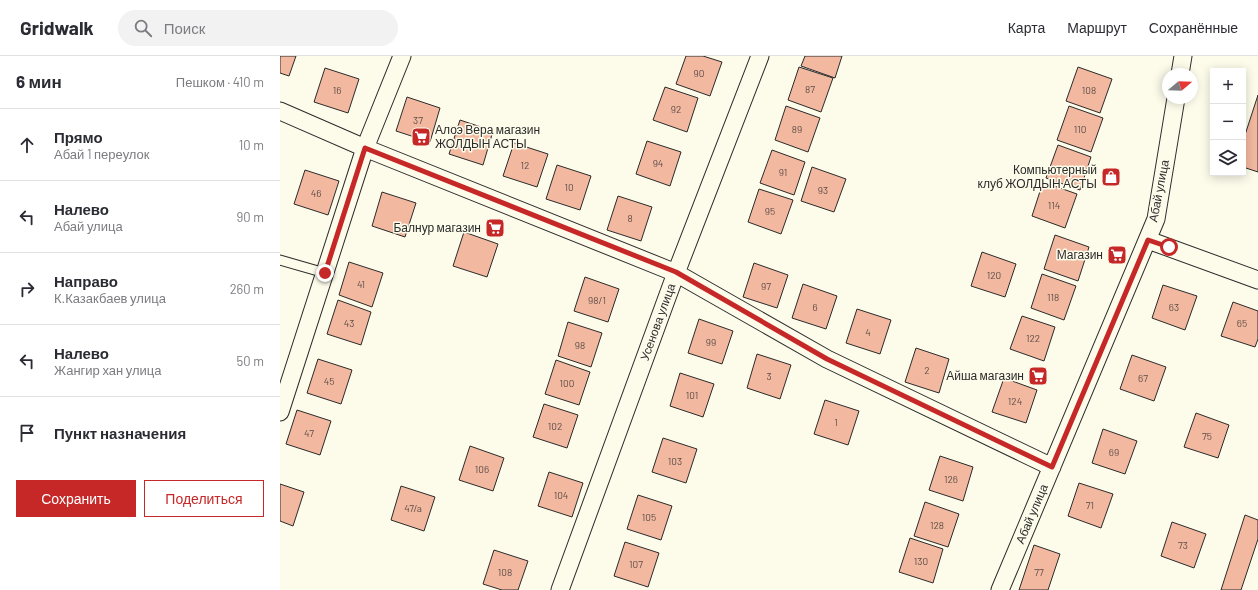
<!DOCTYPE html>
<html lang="ru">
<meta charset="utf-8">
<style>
body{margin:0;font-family:Barlow,sans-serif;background:#f2f2f3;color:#2b2b33}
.controls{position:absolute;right:12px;top:12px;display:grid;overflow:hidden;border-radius:0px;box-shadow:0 2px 10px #0003}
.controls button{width:36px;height:36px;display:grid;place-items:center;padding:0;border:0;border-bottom:1px solid #e1e1e2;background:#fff;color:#2b2b33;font:20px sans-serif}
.compass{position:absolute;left:882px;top:12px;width:36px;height:36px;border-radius:50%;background:#fff;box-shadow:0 2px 10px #0003;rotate:71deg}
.stop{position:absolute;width:12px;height:12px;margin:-9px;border:3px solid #c62828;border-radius:50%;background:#fff}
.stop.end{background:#c62828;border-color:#fff;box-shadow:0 1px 4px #0008}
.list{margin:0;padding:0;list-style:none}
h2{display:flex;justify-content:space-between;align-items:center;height:52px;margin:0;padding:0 16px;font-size:17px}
h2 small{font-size:13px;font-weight:400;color:#7c7c81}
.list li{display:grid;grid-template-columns:26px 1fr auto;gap:12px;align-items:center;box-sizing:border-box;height:72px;padding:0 16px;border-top:1px solid #e1e1e2}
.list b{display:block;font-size:15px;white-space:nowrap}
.list p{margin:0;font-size:13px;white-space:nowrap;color:#7c7c81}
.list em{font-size:13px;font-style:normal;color:#7c7c81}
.actions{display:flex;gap:8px;padding:12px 16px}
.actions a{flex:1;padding:9px 0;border:1px solid #c62828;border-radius:0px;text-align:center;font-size:14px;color:#c62828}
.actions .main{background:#c62828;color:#fff}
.icon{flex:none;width:22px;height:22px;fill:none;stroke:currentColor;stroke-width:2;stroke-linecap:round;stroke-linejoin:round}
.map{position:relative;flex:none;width:978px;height:534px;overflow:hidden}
header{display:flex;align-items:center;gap:24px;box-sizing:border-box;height:56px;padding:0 20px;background:#fff;border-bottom:1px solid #e1e1e2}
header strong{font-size:19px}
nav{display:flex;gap:22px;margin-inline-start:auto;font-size:14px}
.search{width:280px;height:36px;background:#f2f2f3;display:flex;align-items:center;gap:10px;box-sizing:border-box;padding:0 14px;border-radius:22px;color:#7c7c81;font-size:15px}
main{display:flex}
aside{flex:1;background:#fff}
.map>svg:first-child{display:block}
.building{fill:#f2b8a0;stroke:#2b2b2b}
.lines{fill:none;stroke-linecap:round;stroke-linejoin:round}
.service-casing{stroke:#2b2b2b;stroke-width:11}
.minor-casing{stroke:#2b2b2b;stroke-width:19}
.service{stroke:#fdfbea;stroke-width:9}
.minor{stroke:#fdfbea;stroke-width:17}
.route{stroke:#c62828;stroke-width:5}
.labels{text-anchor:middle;stroke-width:3;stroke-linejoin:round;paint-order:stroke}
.number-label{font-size:10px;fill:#5d4e48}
.poi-label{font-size:12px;fill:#2b2b2b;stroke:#fdfbea;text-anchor:end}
.street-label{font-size:12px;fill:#2b2b2b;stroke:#fdfbea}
</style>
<header>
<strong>Gridwalk</strong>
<div class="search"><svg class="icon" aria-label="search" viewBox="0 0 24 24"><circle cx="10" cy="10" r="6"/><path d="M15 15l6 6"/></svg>Поиск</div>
<nav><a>Карта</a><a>Маршрут</a><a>Сохранённые</a></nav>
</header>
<main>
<aside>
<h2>6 мин<small>Пешком · 410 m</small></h2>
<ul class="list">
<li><svg class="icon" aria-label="ahead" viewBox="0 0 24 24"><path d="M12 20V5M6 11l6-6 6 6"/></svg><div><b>Прямо</b><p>Абай 1 переулок</p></div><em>10 m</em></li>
<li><svg class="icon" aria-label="left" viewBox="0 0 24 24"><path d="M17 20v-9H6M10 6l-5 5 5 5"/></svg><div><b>Налево</b><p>Абай улица</p></div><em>90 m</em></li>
<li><svg class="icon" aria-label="right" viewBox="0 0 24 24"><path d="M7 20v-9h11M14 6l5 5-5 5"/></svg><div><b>Направо</b><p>К.Казакбаев улица</p></div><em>260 m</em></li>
<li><svg class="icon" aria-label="left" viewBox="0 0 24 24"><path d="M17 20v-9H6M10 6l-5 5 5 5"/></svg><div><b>Налево</b><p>Жангир хан улица</p></div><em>50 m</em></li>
<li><svg class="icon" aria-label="arrive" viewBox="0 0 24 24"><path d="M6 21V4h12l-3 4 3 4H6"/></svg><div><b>Пункт назначения</b></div></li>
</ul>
<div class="actions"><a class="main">Сохранить</a><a>Поделиться</a></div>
</aside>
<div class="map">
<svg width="978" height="534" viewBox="0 0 978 534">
<rect width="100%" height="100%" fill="#fdfbea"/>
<!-- building -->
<path class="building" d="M0 0H16L9 20 0 17Z
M406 0H423L442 6 430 40 396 28Z
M525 0H562L555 22 521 10Z
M519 11 553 22 541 56 508 44Z
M798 11 832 23 820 57 786 45Z
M45 12 79 23 68 57 34 46Z
M385 31 418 42 407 76 373 64Z
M978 39V116L963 111V85Z
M127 41 160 52 150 86 116 75Z
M506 50 540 62 528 96 495 84Z
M789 50 823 62 811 96 777 84Z
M180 64 213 75 203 109 169 98Z
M367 85 401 96 390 130 356 118Z
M234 87 268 98 257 131 223 120Z
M778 89 811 101 800 134 766 122Z
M492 94 525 106 514 139 480 127Z
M277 109 311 120 300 154 266 143Z
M532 111 566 123 554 156 521 145Z
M25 114 59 125 48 159 14 148Z
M763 126 797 138 785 172 752 160Z
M479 133 513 144 501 178 468 166Z
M102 136 136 147 125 181 92 170Z
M338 140 372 151 361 185 327 174Z
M184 176 218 188 207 221 173 210Z
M775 179 809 191 798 225 764 213Z
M702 196 736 208 725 241 691 230Z
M69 206 103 217 92 251 59 239Z
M474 207 508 219 497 252 463 241Z
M762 218 796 230 784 264 751 252Z
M305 221 339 233 328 266 294 255Z
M523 228 557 240 546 273 512 262Z
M883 229 917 240 905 274 872 262Z
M58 244 91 256 81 289 47 278Z
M953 246 978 255V283L975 291 941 280Z
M577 253 611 264 600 298 566 287Z
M742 260 775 271 764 305 730 293Z
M419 263 453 275 442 308 408 297Z
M288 266 322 277 311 311 278 300Z
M636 292 669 303 659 337 625 326Z
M477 298 511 309 500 343 467 332Z
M852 299 886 311 874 345 840 333Z
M38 303 72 314 61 348 27 337Z
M276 304 310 316 299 349 265 338Z
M400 317 434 328 423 361 390 350Z
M724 322 757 334 746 367 712 356Z
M545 344 579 355 568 389 534 378Z
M264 348 298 359 287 392 253 381Z
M17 354 51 365 40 399 6 388Z
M916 357 949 369 938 402 904 391Z
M823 373 857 385 845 418 812 407Z
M383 382 417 393 406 427 372 416Z
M190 390 224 402 213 435 179 424Z
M660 400 693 411 683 445 649 434Z
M269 416 303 427 292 461 258 450Z
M799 427 833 438 821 472 788 460Z
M0 428 24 436 13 470 0 465Z
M121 430 155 441 144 475 111 464Z
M358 439 392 450 381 484 347 473Z
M645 446 679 458 668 491 634 480Z
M965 459 978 464V483L961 534H941Z
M892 466 926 478 914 512 881 500Z
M630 482 663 493 653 527 619 516Z
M345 486 379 497 368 531 334 520Z
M754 489 780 498 768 534H739Z
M214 494 248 505 238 534H222L203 528Z"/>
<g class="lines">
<!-- service casing -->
<g class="service-casing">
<path id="service" d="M0 204 45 217"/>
</g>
<!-- minor casing -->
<g class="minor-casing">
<path id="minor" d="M900 18 903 0
M0 55 85 92 396 217 547 303 772 411
M868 184 978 224
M0 356 85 92 122 0
M280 534 396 217 480 0
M720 534 876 163 896 42"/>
</g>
<!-- service -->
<use href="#service" class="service"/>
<!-- minor -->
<use href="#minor" class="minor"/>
</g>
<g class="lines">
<!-- route -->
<path class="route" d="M45 217 85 92 396 216 547 303 772 411 868 184 889 191"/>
</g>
<!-- icons -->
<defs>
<g id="supermarket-square" transform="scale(1)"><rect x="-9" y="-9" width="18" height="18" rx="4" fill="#c62828" stroke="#fdfbea"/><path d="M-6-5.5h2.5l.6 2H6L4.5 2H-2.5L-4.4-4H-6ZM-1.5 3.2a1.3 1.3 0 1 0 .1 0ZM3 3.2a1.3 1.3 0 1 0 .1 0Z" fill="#fff"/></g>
<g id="shop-square" transform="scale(1)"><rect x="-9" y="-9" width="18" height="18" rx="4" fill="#c62828" stroke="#fdfbea"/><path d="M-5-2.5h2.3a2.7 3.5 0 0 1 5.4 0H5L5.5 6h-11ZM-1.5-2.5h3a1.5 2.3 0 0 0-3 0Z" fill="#fff"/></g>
</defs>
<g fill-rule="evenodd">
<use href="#supermarket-square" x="141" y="81"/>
<use href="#shop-square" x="831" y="121"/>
<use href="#supermarket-square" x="215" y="172"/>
<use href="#supermarket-square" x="837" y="199"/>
<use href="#supermarket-square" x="758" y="320"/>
</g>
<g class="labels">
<!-- number labels -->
<g class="number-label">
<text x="419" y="21">90</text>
<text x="530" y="37">87</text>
<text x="57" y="38">16</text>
<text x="809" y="38">108</text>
<text x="396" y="57">92</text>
<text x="138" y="68">37</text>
<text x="517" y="77">89</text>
<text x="800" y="77">110</text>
<text x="378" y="111">94</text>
<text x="245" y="113">12</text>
<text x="503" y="120">91</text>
<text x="289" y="135">10</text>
<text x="543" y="138">93</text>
<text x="36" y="141">46</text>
<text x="774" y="153">114</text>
<text x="490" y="159">95</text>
<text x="350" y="166">8</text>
<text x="714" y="223">120</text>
<text x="81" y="232">41</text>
<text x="486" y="234">97</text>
<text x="773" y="245">118</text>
<text x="317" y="248">98/1</text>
<text x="535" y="255">6</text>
<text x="894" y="255">63</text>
<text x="69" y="271">43</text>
<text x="962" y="271">65</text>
<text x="588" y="280">4</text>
<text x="753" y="286">122</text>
<text x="431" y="290">99</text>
<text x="300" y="293">98</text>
<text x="647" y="318">2</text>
<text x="489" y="324">3</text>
<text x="863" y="326">67</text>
<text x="49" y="329">45</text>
<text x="287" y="331">100</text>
<text x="412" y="343">101</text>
<text x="735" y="349">124</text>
<text x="556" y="370">1</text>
<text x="275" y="374">102</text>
<text x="29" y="381">47</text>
<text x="927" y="384">75</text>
<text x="834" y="400">69</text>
<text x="395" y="409">103</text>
<text x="202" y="417">106</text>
<text x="671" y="427">126</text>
<text x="281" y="443">104</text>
<text x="810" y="453">71</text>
<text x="133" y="456">47/a</text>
<text x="369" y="465">105</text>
<text x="657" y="473">128</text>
<text x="903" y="493">73</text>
<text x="641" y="509">130</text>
<text x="356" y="512">107</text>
<text x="225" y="520">108</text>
<text x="759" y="520">77</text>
</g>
<!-- poi labels -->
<g class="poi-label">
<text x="155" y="78" text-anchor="start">Алоэ Вера магазин<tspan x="155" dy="14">ЖОЛДЫН АСТЫ</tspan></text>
<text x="817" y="118">Компьютерный<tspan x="817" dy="14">клуб ЖОЛДЫН АСТЫ</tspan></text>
<text x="201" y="176">Балнур магазин</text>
<text x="823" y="203">Магазин</text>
<text x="744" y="324">Айша магазин</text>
</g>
<!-- street labels -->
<g class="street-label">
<text transform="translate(879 135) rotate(-79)" y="4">Абай улица</text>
<text transform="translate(378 266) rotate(-70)" y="4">Усенова улица</text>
<text transform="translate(752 458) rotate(-67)" y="4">Абай улица</text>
</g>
</g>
</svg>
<div class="controls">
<button>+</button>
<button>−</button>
<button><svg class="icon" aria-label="layers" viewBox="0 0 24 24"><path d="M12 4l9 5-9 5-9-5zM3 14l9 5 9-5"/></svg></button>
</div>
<svg class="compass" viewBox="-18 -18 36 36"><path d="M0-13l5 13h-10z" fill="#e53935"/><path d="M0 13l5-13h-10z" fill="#7c7c81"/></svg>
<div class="stop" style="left:889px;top:191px"></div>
<div class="stop end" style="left:45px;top:217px"></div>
</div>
</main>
